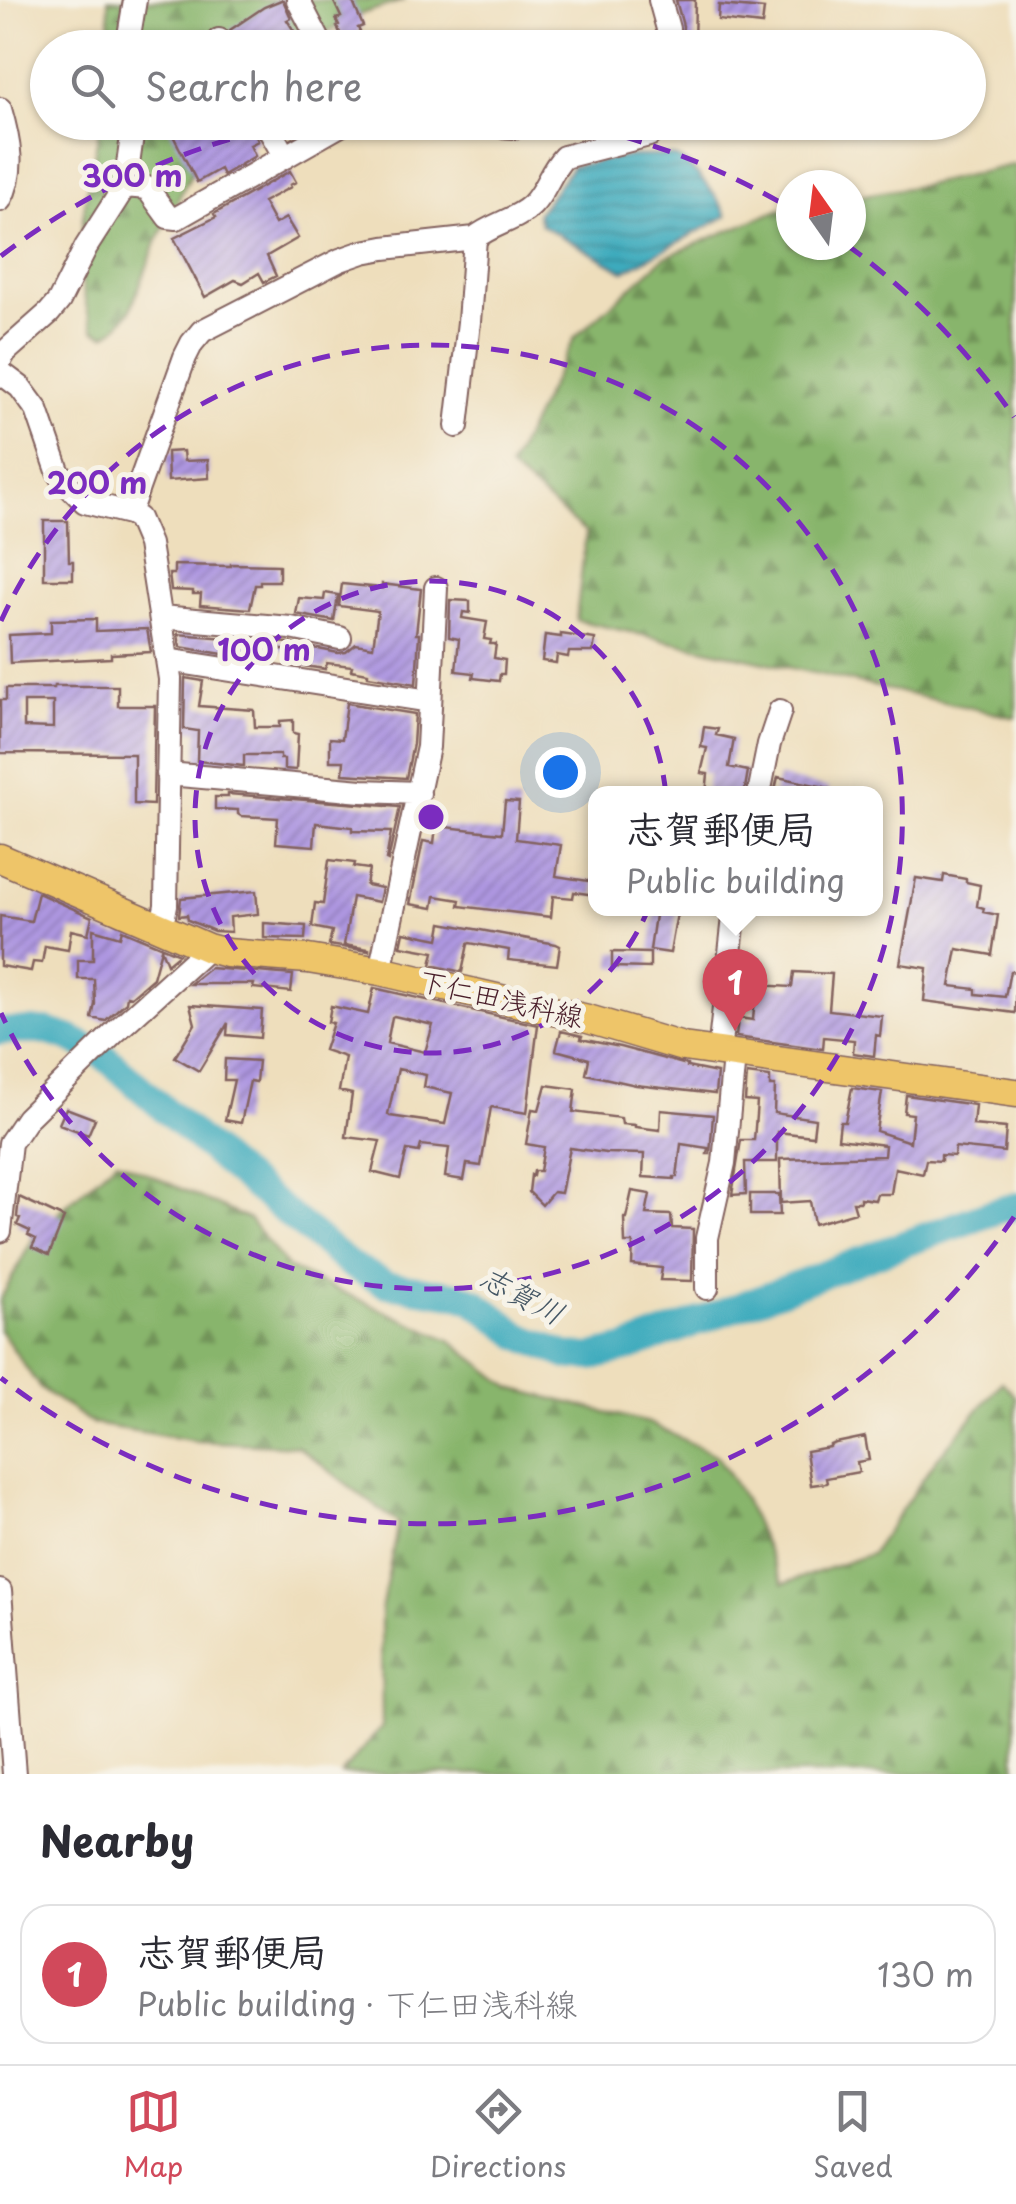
<!DOCTYPE html>
<meta charset="utf-8">
<style>
body{margin:0;font-family:"Playpen Sans","Klee One",sans-serif;background:#f7f7f7;color:#2b2b33}
.compass{position:absolute;left:776px;top:170px;width:90px;height:90px;border-radius:50%;background:#fff;box-shadow:0 2px 8px #0004;rotate:346deg}
.you{position:absolute;left:560px;top:772px;width:35px;height:35px;margin:-25px;border:8px solid #fff;border-radius:50%;background:#1a73e8;box-shadow:0 0 0 15px #1a73e833}
.badge{display:grid;place-items:center;width:65px;height:65px;border-radius:50%;background:#d1495b;color:#fff;font-size:32px;font-weight:700}
.pin{position:absolute;translate:-50% -82px;filter:drop-shadow(0 2px 5px #0008)}
.pin::after{content:'';position:absolute;top:52px;width:35px;height:30px;background:inherit;clip-path:polygon(0 0,100% 0,50% 100%)}
.popup{position:absolute;left:588px;top:786px;width:295px;height:130px;box-sizing:border-box;display:grid;place-content:center;border-radius:20px;background:#fff;filter:drop-shadow(0 2px 8px #0005);font-size:32px;white-space:nowrap;color:#7c7c81}
.popup b{font-size:38px;color:#2b2b33}
.popup::after{content:'';position:absolute;left:50%;top:100%;margin-left:-20px;border:20px solid transparent;border-top-color:#fff}
.list{margin:0;padding:0;list-style:none}
h2{display:flex;justify-content:space-between;align-items:center;height:130px;margin:0;padding:0 40px;font-size:42px}
h2 small{font-size:32px;font-weight:400;color:#7c7c81}
.list li{display:grid;grid-template-columns:65px 1fr auto;gap:30px;align-items:center;box-sizing:border-box;height:140px;margin:0 20px 20px;padding:0 20px;border:2px solid #e1e1e2;border-radius:30px}
.list b{display:block;font-size:38px;white-space:nowrap}
.list p{margin:0;font-size:32px;white-space:nowrap;color:#7c7c81}
.list em{font-size:32px;font-style:normal;color:#7c7c81}
.icon{flex:none;width:55px;height:55px;fill:none;stroke:currentColor;stroke-width:2;stroke-linecap:round;stroke-linejoin:round}
.map{position:relative;flex:none;width:1016px;height:1774px;overflow:hidden}
.search{position:absolute;background:#fff;box-shadow:0 2px 8px #0004;left:30px;right:30px;top:30px;height:110px;display:flex;align-items:center;gap:25px;box-sizing:border-box;padding:0 35px;border-radius:55px;color:#7c7c81;font-size:38px}
.sheet{height:290px;background:#fff}
nav{display:flex;justify-content:space-around;align-items:center;box-sizing:border-box;height:140px;border-top:2px solid #e1e1e2;background:#fff;font-size:28px;color:#7c7c81}
nav a{display:grid;justify-items:center;gap:5px}
nav .on{color:#d1495b}
.map>svg:first-child{display:block}
.forest{fill:url(#forest-firs);stroke:#696a4c;stroke-width:2.5}
.water{fill:url(#water-rules);stroke:#446574;stroke-width:2.5}
.lines{fill:none;stroke-linecap:round;stroke-linejoin:round}
.river{stroke:#3eabbd;stroke-width:28}
.building{fill:url(#building-hatch);fill-rule:evenodd}
.minor-casing{stroke:#83625e;stroke-width:26}
.major-casing{stroke:#83625e;stroke-width:31}
.minor{stroke:#fff;stroke-width:22}
.major{stroke:#eec569;stroke-width:28}
.ring{fill:none;stroke:#7b2cbf;stroke-width:5;stroke-dasharray:18 12}
.labels{text-anchor:middle;stroke-width:10;stroke-linejoin:round;paint-order:stroke}
.street-label{font-size:28px;fill:#4a1f2b;stroke:#f7f3e8}
.water-label{font-size:30px;font-style:italic;fill:#455765;stroke:#f7f3e8}
.centre{fill:#7b2cbf;stroke:#f7f3e8;stroke-width:5}
.ring-label{font-size:30px;text-anchor:middle;font-weight:bold;fill:#7b2cbf;stroke:#f7f3e8;stroke-width:10;stroke-linejoin:round;paint-order:stroke}
</style>
<div class="map">
<svg width="1016" height="1774" viewBox="0 0 1016 1774">
<defs>
<pattern id="forest-firs" width="22" height="20" patternUnits="userSpaceOnUse" patternTransform="scale(2.5)"><rect width="22" height="20" fill="#88b56c"/><path d="M5 1l3.5 6h-7zM16 11l3.5 6h-7z" fill="#719359"/></pattern>
<pattern id="water-rules" width="6" height="5" patternUnits="userSpaceOnUse" patternTransform="scale(2.5)"><rect width="6" height="5" fill="#3eabbd"/><path d="M0 2.5h6" fill="none" stroke="#368b9a"/></pattern>
<pattern id="building-hatch" width="6" height="6" patternUnits="userSpaceOnUse" patternTransform="scale(2.5)"><rect width="6" height="6" fill="#ae97e1"/><path d="M-1 1l2-2M0 6l6-6M5 7l2-2" fill="none" stroke="#907bb7"/></pattern>
</defs>
<rect width="100%" height="100%" fill="#f7f3e8"/>
<filter id="ink" filterUnits="userSpaceOnUse"><feTurbulence type="fractalNoise" baseFrequency=".01" numOctaves="2"/><feDisplacementMap in="SourceGraphic" scale="20" xChannelSelector="R" yChannelSelector="G"/><feConvolveMatrix kernelMatrix="1 2 1 2 8 2 1 2 1" color-interpolation-filters="sRGB"/></filter>
<filter id="wash" filterUnits="userSpaceOnUse"><feTurbulence type="fractalNoise" baseFrequency=".0048" numOctaves="4" result="noise"/><feDisplacementMap in="SourceGraphic" scale="40" xChannelSelector="R" yChannelSelector="G"/><feGaussianBlur stdDeviation="2.25" result="paint"/><feColorMatrix in="noise" values="0 0 0 0 0 0 0 0 0 0 0 0 0 0 0 0 0 1.4 0 .05"/><feComposite in="paint" operator="in"/></filter>
<g filter="url(#wash)">
<rect width="100%" height="100%" fill="#eedebc"/>
<!-- forest -->
<path class="forest" d="M108 0H405L364 13 296 48 111 47Z
M101 123H217L156 243 130 311 115 329 105 335 94 330C67 262 87 191 101 123Z
M1016 164V718L576 620 586 533 509 468 575 337 665 257 778 210 791 208V245H851V197L925 185Z
M117 1160 250 1220 288 1268 450 1340 511 1388 649 1423 717 1456 742 1495 783 1584 871 1554 936 1460 1002 1382 1016 1397 1015 1774H341L382 1727 381 1611 398 1523 297 1446 196 1441 93 1424 40 1388 0 1330V1300L37 1231Z"/>
<!-- water -->
<path class="water" d="M631 156C644 156 660 154 672 156 689 160 721 200 727 216L624 271 541 225 537 214 572 166Z"/>
<g class="lines">
<!-- river -->
<path class="river" d="M0 1031H46L69 1038 104 1056 225 1163 350 1265 386 1284 458 1295 474 1301 520 1336 568 1356 591 1357 626 1349 906 1243 996 1211 1016 1206"/>
</g>
<g id="blocks">
<!-- building -->
<path class="building" d="M281 0H283L291 18 287 20 305 48H272L263 32 238 48 230 30 264 7Z
M333 0H352L363 26 358 28 360 32 343 40 337 26 339 25 336 19 341 17Z
M676 0H695L694 48H682L683 26Z
M719 5 764 9 762 25 718 20Z
M166 122H214L216 129 232 122 236 130 250 122 258 141 250 145 255 156 223 175 220 169 197 182Z
M492 122H519L518 139 485 137 482 125Z
M290 171 296 182 290 185 291 187 263 202 275 224 286 218 298 238 267 256 276 276 264 282 259 273 243 283 235 280 205 297 174 238 216 217 214 214Z
M183 451 184 461 208 460 209 478 168 481 167 452Z
M44 521H68L69 561H73V579H44Z
M231 564 279 565V581H260V585H255L250 609 200 605 201 594H193V591L171 590 169 574H174V565L231 566Z
M342 584 382 588V584L421 589 416 634H419L416 684 368 676V673L351 670 352 666 327 663 325 669 297 665V662L289 661 290 651 261 647 260 655 223 654 180 647 178 634 289 643 338 653 346 652 356 644 373 647 378 611 339 606Z
M325 593 338 595 334 621 296 614 299 598 324 600Z
M450 600 470 601V613L463 612 462 618 487 622 484 639 491 640 490 644H496L494 658 505 660 504 674H500L499 681 473 678 474 673 456 671 459 639 449 637Z
M96 619V631L147 629 151 652 111 654V658L10 663 9 635 51 633V620Z
M561 634 595 639 593 652H569L568 657 557 655 556 663 542 661 545 635 561 637Z
M185 678 203 681 199 706 254 710 255 727H280V721L293 720V733L298 734 296 770 284 769V759H280V755H244V766L197 761 198 731 184 729Z
M54 686H118V706H155L153 805 134 804V754L0 753V700H6V688H54ZM24 702H53V728L24 727Z
M347 703 415 714 413 744 406 778 343 774 344 761H330V738L342 739Z
M704 727 718 729 716 735 734 739 729 767 748 771 744 794H706L708 774 701 773 707 748 701 747Z
M778 777 829 788 828 794H774Z
M228 794 400 807 388 861 386 860 391 832 352 831V827L316 823 314 846 276 843 278 818 241 816 238 814V810L215 809V797H228Z
M505 801 519 802 516 839 561 845 556 876 595 882V895L574 892 573 898 553 896 551 917 459 906 460 900 435 896 433 908 410 904 423 841 434 843 436 826 502 833Z
M329 860 355 863 354 867 369 869 366 885 382 888 379 902 352 897 344 945 369 949V951L329 945 332 931 312 927 315 903 323 904Z
M944 875 966 879V882L980 885 977 906 984 908 983 912 998 915 992 955 957 949 950 986 976 989V994L1005 997 1010 971 1016 972 1015 1013 924 1001 927 968 900 964 916 878 943 882Z
M256 891 258 914 230 917 231 932 214 931 188 920 187 915 179 916 181 898Z
M38 893 92 917 88 934 71 930 68 950 45 946 42 963 33 962 31 971 0 966V916L31 921Z
M656 908H678L670 953 650 950Z
M264 923 306 926 305 939 264 938Z
M442 923 556 944 560 946 557 965 508 960 509 950 470 943 468 944 462 972 431 965 434 952 401 946 404 932 439 939Z
M93 929 120 937 122 930 179 954 167 964 161 949 153 978 131 997 127 996 126 1002 105 1021 92 1018 95 1004 94 979H78V960H93Z
M612 952 650 953V968L612 967Z
M210 968 293 975 291 992 253 988 254 984H190Z
M794 972 832 974 829 1010 882 1016 880 1036 876 1035 874 1056 853 1053 854 1040 824 1037 823 1049 736 1037 738 1018 753 1020 756 985 792 987Z
M374 988 538 1025 527 1113 491 1107 481 1166 467 1164 464 1180 445 1177 449 1148 421 1145 419 1152 407 1150 400 1179 372 1172 380 1141 346 1137 352 1094 339 1091 345 1057 324 1050 333 1023 328 1022 331 1006 368 1014ZM394 1016 433 1025 425 1052 387 1043 392 1017ZM398 1069 426 1075 424 1087 452 1093 445 1124 390 1116 388 1114Z
M190 1005 262 1010 260 1038 227 1035 228 1023 199 1071 175 1057 195 1024Z
M561 1031 582 1036 581 1039 620 1047 687 1065V1067L717 1073 715 1094 636 1085 586 1074 589 1059 556 1050Z
M225 1059 258 1061 256 1082 250 1081 241 1123 225 1120 234 1080H224Z
M747 1074 770 1077V1086H775L774 1113 815 1119 813 1136 777 1132V1162H745L746 1194 732 1195 741 1140H754L757 1102 745 1101Z
M546 1085 576 1089 573 1112 621 1118 622 1124 635 1125V1127L660 1130 661 1110 713 1115 710 1154H707L708 1148 681 1144 677 1177H674V1179L643 1177 644 1154 606 1153 570 1148 561 1193 553 1192 542 1205 529 1192 531 1175 533 1176 534 1171H540L544 1147 526 1144 532 1109 539 1110Z
M852 1088 882 1092 876 1131 910 1142 913 1114 904 1113 906 1095 975 1105 973 1125 1006 1128 1004 1152 955 1147 954 1156 941 1155V1161L926 1160 923 1174 895 1168 891 1194H877L875 1200 860 1198V1202H853L856 1212 814 1224 810 1201 781 1203 780 1159 884 1156 885 1145 838 1139 840 1122H845Z
M66 1108 95 1119 88 1135 59 1124Z
M632 1191 650 1194 646 1214 671 1215 672 1228 693 1229 692 1281 660 1280 662 1268 632 1265 633 1243H625L624 1218H626Z
M750 1194H779L780 1215H750Z
M19 1197 64 1218 49 1255 32 1247 36 1239 28 1235 30 1231 17 1225 20 1218 17 1217Z
M865 1437 869 1460 857 1462 859 1472 826 1478 827 1483 811 1485 806 1451 830 1447V1445L836 1443Z"/>
</g>
</g>
<g filter="url(#ink)">
<use href="#blocks" fill-opacity="0" stroke="#83625e" stroke-width="2.5"/>
<g class="lines">
<!-- minor casing -->
<g class="minor-casing">
<path id="minor" d="M298 0 323 48
M660 0 668 29 667 48
M219 40 223 48
M127 48 135 0
M0 109C9 140 16 171 0 200
M134 122 125 186 147 188 168 217 177 218 346 122
M265 122 285 157
M0 361 5 352 49 313 59 301 86 247 125 186
M0 372 20 387 37 410 58 471 65 482 85 502 129 513 138 518 149 544 170 679 166 905 162 926
M457 426 469 322 475 238
M129 513 185 357 192 343 202 331 340 260 363 252 384 248 475 238C492 224 517 220 532 205 546 191 550 171 564 157L649 135 652 122
M161 617 291 628 340 638
M167 660 430 701
M168 774 362 791 419 793
M759 794 769 744 780 711
M380 971 428 747 436 588
M719 1053 735 908
M0 1231 10 1143 27 1118 116 1031 208 948
M707 1288V1238L724 1163 734 1056
M0 1591 14 1774"/>
</g>
<!-- major casing -->
<g class="major-casing">
<path id="major" d="M0 858 208 948 227 953 308 959 380 971 588 1019 683 1047 1016 1093"/>
</g>
<!-- minor -->
<use href="#minor" class="minor"/>
<!-- major -->
<use href="#major" class="major"/>
</g>
</g>
<!-- distance rings -->
<g class="ring">
<circle cx="431" cy="817" r="236"/>
<path d="M1 621A472 472 0 1 1 1 1013"/>
<path d="M1014 1217A707 707 0 0 1 1 1378M1 256A707 707 0 0 1 296 123M566 123A707 707 0 0 1 790 208M847 245A707 707 0 0 1 1014 417"/>
</g>
<g class="labels">
<!-- street labels -->
<g class="street-label">
<text transform="translate(501 999) rotate(13)" y="10">下仁田浅科線</text>
</g>
<!-- water labels -->
<g class="water-label">
<text transform="translate(522 1296) rotate(28)" y="10">志賀川</text>
</g>
</g>
<circle cx="431" cy="817" r="15" class="centre"/>
<g class="ring-label">
<text x="132" y="187">300 m</text>
<text x="97" y="494">200 m</text>
<text x="264" y="661">100 m</text>
</g>
</svg>
<svg class="compass" viewBox="-18 -18 36 36"><path d="M0-13l5 13h-10z" fill="#e53935"/><path d="M0 13l5-13h-10z" fill="#7c7c81"/></svg>
<div class="you"></div>
<div class="pin badge" style="left:735px;top:1031px">1</div>
<div class="popup"><b>志賀郵便局</b>Public building</div>
<div class="search"><svg class="icon" aria-label="search" viewBox="0 0 24 24"><circle cx="10" cy="10" r="6"/><path d="M15 15l6 6"/></svg>Search here</div>
</div>
<section class="sheet">
<h2>Nearby<small></small></h2>
<ul class="list">
<li><span class="badge">1</span><div><b>志賀郵便局</b><p>Public building · 下仁田浅科線</p></div><em>130 m</em></li>
</ul>
</section>
<nav>
<a class="on"><svg class="icon" aria-label="map" viewBox="0 0 24 24"><path d="M3 6l6-2 6 2 6-2v14l-6 2-6-2-6 2zM9 4v14M15 6v14"/></svg>Map</a>
<a><svg class="icon" aria-label="directions" viewBox="0 0 24 24"><path d="M12 3l9 9-9 9-9-9zM9 14v-3h6M13 9l2 2-2 2"/></svg>Directions</a>
<a><svg class="icon" aria-label="saved" viewBox="0 0 24 24"><path d="M7 4h10v16l-5-4-5 4z"/></svg>Saved</a>
</nav>
